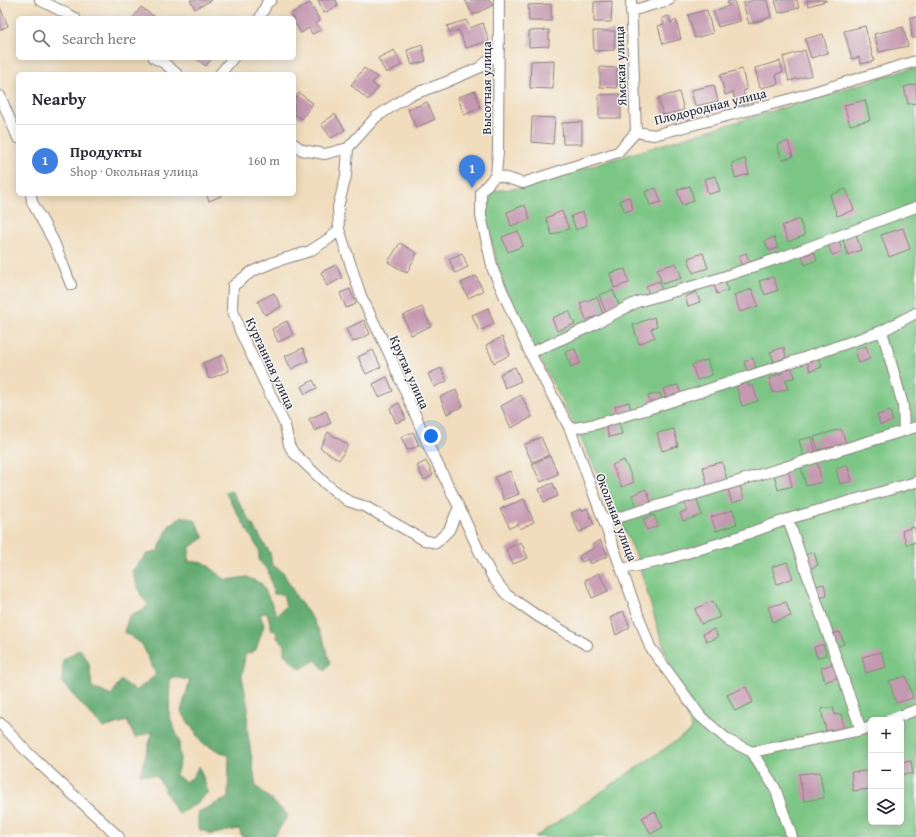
<!DOCTYPE html>
<meta charset="utf-8">
<style>
body{margin:0;font-family:"Gentium Book Plus",serif;background:#f7f7f7;color:#2b2b33}
.controls{position:absolute;right:12px;bottom:12px;display:grid;overflow:hidden;border-radius:6px;box-shadow:0 2px 10px #0003}
.controls button{width:36px;height:36px;display:grid;place-items:center;padding:0;border:0;border-bottom:1px solid #e1e1e2;background:#fff;color:#2b2b33;font:20px sans-serif}
.you{position:absolute;left:431px;top:436px;width:14px;height:14px;margin:-10px;border:3px solid #fff;border-radius:50%;background:#1a73e8;box-shadow:0 0 0 6px #1a73e833}
.badge{display:grid;place-items:center;width:26px;height:26px;border-radius:50%;background:#d1495b;color:#fff;font-size:13px;font-weight:700}
.pin{position:absolute;translate:-50% -33px;filter:drop-shadow(0 1px 2px #0008)}
.pin::after{content:'';position:absolute;top:21px;width:14px;height:12px;background:inherit;clip-path:polygon(0 0,100% 0,50% 100%)}
.list{margin:0;padding:0;list-style:none}
h2{display:flex;justify-content:space-between;align-items:center;height:52px;margin:0;padding:0 16px;font-size:17px}
h2 small{font-size:13px;font-weight:400;color:#7c7c81}
.list li{display:grid;grid-template-columns:26px 1fr auto;gap:12px;align-items:center;box-sizing:border-box;height:72px;padding:0 16px;border-top:1px solid #e1e1e2}
.list b{display:block;font-size:15px;white-space:nowrap}
.list p{margin:0;font-size:13px;white-space:nowrap;color:#7c7c81}
.list em{font-size:13px;font-style:normal;color:#7c7c81}
.icon{flex:none;width:22px;height:22px;fill:none;stroke:currentColor;stroke-width:2;stroke-linecap:round;stroke-linejoin:round}
.map{position:relative;flex:none;width:916px;height:837px;overflow:hidden}
.search{position:absolute;background:#fff;box-shadow:0 2px 10px #0003;left:16px;top:16px;width:280px;height:44px;display:flex;align-items:center;gap:10px;box-sizing:border-box;padding:0 14px;border-radius:6px;color:#7c7c81;font-size:15px}
.panel{position:absolute;background:#fff;box-shadow:0 2px 10px #0003;left:16px;top:72px;width:280px;height:124px;border-radius:6px}
.map>svg:first-child{display:block}
.green{fill:#7bc685;stroke:#4e7460;fill-rule:evenodd}
.forest{fill:#64ab72;stroke:#436656}
.building{fill:#c498b0}
.lines{fill:none;stroke-linecap:round;stroke-linejoin:round}
.street-casing{stroke:#8a807c;stroke-width:12}
.street{stroke:#fff;stroke-width:10}
.labels{text-anchor:middle;stroke-width:3;stroke-linejoin:round;paint-order:stroke}
.street-label{font-size:13px;fill:#22223b;stroke:#f6f6f2}
</style>
<div class="map">
<svg width="916" height="837" viewBox="0 0 916 837">
<rect width="100%" height="100%" fill="#f6f6f2"/>
<filter id="ink" filterUnits="userSpaceOnUse"><feTurbulence type="fractalNoise" baseFrequency=".025" numOctaves="2"/><feDisplacementMap in="SourceGraphic" scale="8" xChannelSelector="R" yChannelSelector="G"/><feConvolveMatrix kernelMatrix="1 2 1 2 8 2 1 2 1" color-interpolation-filters="sRGB"/></filter>
<filter id="wash" filterUnits="userSpaceOnUse"><feTurbulence type="fractalNoise" baseFrequency=".012" numOctaves="4" result="noise"/><feDisplacementMap in="SourceGraphic" scale="16" xChannelSelector="R" yChannelSelector="G"/><feGaussianBlur stdDeviation="0.9" result="paint"/><feColorMatrix in="noise" values="0 0 0 0 0 0 0 0 0 0 0 0 0 0 0 0 0 1.4 0 .05"/><feComposite in="paint" operator="in"/></filter>
<g filter="url(#wash)">
<rect width="100%" height="100%" fill="#f1ddbd"/>
<!-- green -->
<path class="green" d="M916 67V837H535L692 730 659 632 636 555 573 422 506 294 484 214 492 191 520 188ZM871 720H901V822H871Z"/>
<!-- forest -->
<path class="forest" d="M231 490 270 553 272 565 283 572 297 598 312 618 323 638 330 663 325 671 316 660 300 669 284 654V644L276 637 277 632 272 630 267 612 260 615 264 625 256 650 245 655 242 677 248 707 247 728 256 786 288 815 274 837H242L239 829 212 834 198 829V812L228 798 229 756 202 743 181 711 190 680 170 677 169 715 179 740 180 761 176 775 185 782 192 778 199 766 208 792 196 804 178 814 157 776 140 774 153 731 135 738 127 721 103 728 62 683 63 660 80 649 89 663 92 687 111 696 121 680 136 691 156 675 142 644 124 632 129 616 149 606 141 595 132 571 147 554 158 551 169 526 182 516 195 520 204 538 190 547 188 561 205 563 226 580 247 577 262 584 277 615 286 606 283 594H274L268 570 259 561V550L225 492Z"/>
<g id="blocks">
<!-- building -->
<path class="building" d="M190 0H212L195 9Z
M318 0H336L338 6 324 13Z
M465 0H490L493 5 473 15Z
M734 0 740 21 718 27 713 11 729 6 727 2Z
M754 0H767L771 17 749 24 743 3Z
M777 0H797L799 8 779 13 775 1Z
M807 0H826V1L808 6Z
M612 1 611 22H594V2Z
M310 3 320 21 316 23 321 30 312 34 309 28 301 33 294 22V18H292L290 14Z
M551 4V21H529L528 5Z
M0 7 8 26 0 30Z
M141 7 156 18H133Z
M707 10 713 33 695 38 688 15Z
M669 16 671 23 676 20 681 39 663 44 658 26 664 24 662 18Z
M916 17V38H912L910 18Z
M466 20 470 28 483 23 489 41 466 48 459 30 450 33 447 26Z
M865 26 874 61 861 64 859 57 852 59 844 31Z
M903 27 908 46 879 52 874 34Z
M549 30V46L529 47V31Z
M593 31H615L614 50 594 51Z
M823 34 828 53 811 58 805 39Z
M422 45 426 61 412 65 407 50Z
M394 50 402 65 386 73 378 58Z
M805 50 812 75 789 81 783 57Z
M195 58H212L206 66Z
M554 60 553 89 530 88 531 61Z
M780 61 783 72 776 74 778 84 760 88 755 68Z
M600 67 617 68V88L600 87Z
M364 68 377 77 372 83 378 88 368 100 351 85Z
M742 69 747 90 743 91 747 103 736 106 733 92 725 95 720 75Z
M916 84V103L908 104 904 87Z
M714 85 718 101 695 106 691 90Z
M475 91 480 108 464 115 458 97Z
M679 92 684 110 663 115 658 98Z
M299 93 313 103 302 119 294 114V100Z
M621 94V118H599V95Z
M865 100 870 120 850 125 844 105Z
M427 102 435 119 416 128 408 110Z
M335 114 345 130 331 138 321 124Z
M532 117 555 118 553 144 531 142Z
M582 122V144H563L562 123Z
M788 141 793 157 782 160 777 145Z
M745 159 749 174 735 178 732 163Z
M715 176 720 191 708 194 704 179Z
M690 186 694 201 682 205 677 190Z
M656 188 661 202 650 205 645 192Z
M846 189 854 210 837 216 830 195Z
M206 194H220L221 196 209 201Z
M629 197 633 209 625 212 620 200Z
M525 205 530 219 511 226 507 212Z
M562 211 569 229 552 235 546 218Z
M583 212 587 225 576 230 571 216Z
M799 219 805 235 788 242 782 226Z
M903 228 910 249 889 257 881 235Z
M518 231 523 246 508 252 502 237Z
M856 235 861 250 848 255 843 240Z
M774 237 778 248 769 251 765 241Z
M839 241 842 252 832 255 828 245Z
M400 243 417 253 407 273 388 262Z
M814 252 817 260 805 265 802 256Z
M462 253 468 267 455 273 449 259Z
M703 253 708 268 693 273 688 258Z
M746 253 750 263 742 266 738 256Z
M676 263 682 278 662 284 657 269Z
M336 265 342 278 327 286 321 272Z
M625 269 629 283 614 288 610 273Z
M476 276 483 291 468 298 461 283Z
M773 277 778 290 765 295 759 281Z
M659 281 662 291 649 295 646 286Z
M725 281 728 290 717 294 714 285Z
M350 289 356 304 346 308 340 293Z
M752 289 758 306 740 312 734 295Z
M613 290 620 308 606 313 599 295Z
M696 292 700 302 688 306 685 297Z
M274 293 281 307 265 315 258 301Z
M597 297 603 314 586 320 580 303Z
M422 307 431 326 411 335 403 316Z
M488 308 494 324 479 331 472 315Z
M569 311 575 324 557 331 552 318Z
M654 317 657 326 651 329 655 337 639 344 633 325Z
M364 320 370 334 353 342 346 329Z
M287 321 293 335 278 342 272 329Z
M502 337 510 355 494 363 486 345Z
M866 346 870 359 859 363 855 350Z
M784 347 786 358 774 362 770 352Z
M303 348 308 361 291 369 285 356Z
M575 349 580 363 571 367 565 352Z
M373 350 381 367 366 374 358 357Z
M223 355 229 371 209 379 203 363Z
M818 357 822 367 810 371 807 361Z
M753 358 756 368 747 371 744 362Z
M707 360 712 375 697 380 692 365Z
M791 366 795 377 785 380 788 389 773 393 769 378 782 373 781 369Z
M515 367 521 381 505 388 500 374Z
M441 368 447 381 434 387 428 374Z
M387 377 393 391 379 397 373 384Z
M313 380 317 388 305 394 301 387Z
M747 382 749 387 753 385 758 401 742 406 736 386Z
M678 385 681 394 666 398 663 389Z
M456 390 463 406 447 414 440 397Z
M660 393 662 400 650 403 648 396Z
M521 395 532 417 511 428 501 406Z
M629 402 631 410 617 414 615 406Z
M399 403 406 419 396 423 390 408Z
M326 411 331 423 315 431 309 419Z
M890 411 893 421 880 425 877 415Z
M619 422 622 434 609 437 606 426Z
M674 429 678 446 662 451 657 433Z
M841 429 847 445 832 450 831 447 818 450 814 437Z
M328 432 348 445 339 460 320 448Z
M413 432 419 446 407 450 401 437Z
M541 437 549 455 532 462 524 445Z
M812 437 816 455 804 458 799 440Z
M550 456 558 474 541 482 532 464Z
M624 460 634 482 622 487 612 465Z
M426 461 433 475 424 480 417 466Z
M722 462 727 480 707 485 703 467Z
M817 462 822 482 806 486 801 467Z
M847 465 852 481 840 484 836 469Z
M788 470 792 486 778 490 774 474Z
M510 471 519 494 504 500 495 477Z
M553 483 558 496 544 502 539 489Z
M740 485 744 499 732 503 728 489Z
M646 489 651 502 637 507 632 495Z
M696 497 702 515 683 521 680 513 687 511 684 500Z
M524 499 534 522 520 529 518 524 510 528 500 509Z
M587 508 594 525 579 532 571 513 581 509 582 511Z
M733 510 737 524 716 531 711 517Z
M654 515 658 526 647 530 643 519Z
M914 527 916 534V542L907 545 902 531Z
M600 540 608 556 590 564 588 559 582 562 579 556 594 548 593 544Z
M521 542 528 558 513 564 506 549Z
M814 552 818 565 809 569 805 555Z
M787 562 793 578 777 584 772 567Z
M599 573 608 591 592 598 585 580Z
M824 584 827 596 819 598 815 586Z
M713 601 720 617 701 624 695 609Z
M786 602 791 616 773 622 768 607Z
M623 611 630 627 616 635 610 618Z
M714 629 718 637 707 642 703 634Z
M840 632 844 644 837 647 832 634Z
M823 644 826 655 817 658 814 647Z
M881 652 886 667 866 673 862 657Z
M835 663 840 677 825 682 821 668Z
M906 676 913 698 896 703 889 681Z
M746 687 753 702 735 711 727 695Z
M833 707 835 715 841 714 844 728 826 731 821 709Z
M911 761 913 774H901V762Z
M868 771 870 789 853 791 851 772Z
M820 772 824 798 804 801 799 774Z
M655 811 663 827 651 834 642 818Z"/>
</g>
</g>
<g filter="url(#ink)">
<use href="#blocks" fill-opacity="0" stroke="#8a807c" stroke-width="1"/>
<g class="lines">
<!-- street casing -->
<g class="street-casing">
<path id="street" d="M40 0 75 18
M631 0 636 132
M631 11 669 0
M260 18 267 3 271 0
M154 58 164 63 177 74
M220 74 233 58
M0 96 18 138
M294 144 302 150 325 154 348 148 376 117 408 96 444 83 481 67 499 50
M348 148 346 176 338 207 339 229 361 296 388 351 429 447 459 507 480 553 493 578 507 595 539 617 587 645
M496 175 481 192V216L493 270 530 353 570 429 650 647 701 717 728 740 752 752 775 788 792 837
M496 175 523 183 618 152 636 132 654 135 787 100 916 61
M496 175 498 151 499 0
M31 194 32 202 54 242 71 285
M339 229 330 238 310 251 274 262 251 272 233 286 232 308 240 331 285 425 289 445 293 452 326 484 348 501 366 507 424 540 436 543 449 530 459 507
M882 331 903 405 904 431
M530 353 587 328 637 302 711 281 788 255 916 207
M570 429 596 424 645 410 795 361 882 331 916 313
M788 519 861 730
M604 522 916 427
M622 569 660 561 727 541 788 519 916 482
M889 720 916 710
M0 723 29 754 119 837
M752 752 861 730 871 727"/>
</g>
<!-- street -->
<use href="#street" class="street"/>
</g>
</g>
<g class="labels">
<!-- street labels -->
<g class="street-label">
<text transform="translate(620 66) rotate(-92)" y="5">Ямская улица</text>
<text transform="translate(486 88) rotate(-90)" y="5">Высотная улица</text>
<text transform="translate(710 106) rotate(-14)" y="5">Плодородная улица</text>
<text transform="translate(271 363) rotate(65)" y="5">Курганная улица</text>
<text transform="translate(410 372) rotate(66)" y="5">Крутая улица</text>
<text transform="translate(617 517) rotate(69)" y="5">Окольная улица</text>
</g>
</g>
</svg>
<div class="controls">
<button>+</button>
<button>−</button>
<button><svg class="icon" aria-label="layers" viewBox="0 0 24 24"><path d="M12 4l9 5-9 5-9-5zM3 14l9 5 9-5"/></svg></button>
</div>
<div class="you"></div>
<div class="pin badge" style="left:472px;top:188px;background:#3f7fe0">1</div>
<div class="search"><svg class="icon" aria-label="search" viewBox="0 0 24 24"><circle cx="10" cy="10" r="6"/><path d="M15 15l6 6"/></svg>Search here</div>
<section class="panel">
<h2>Nearby<small></small></h2>
<ul class="list">
<li><span class="badge" style="background:#3f7fe0">1</span><div><b>Продукты</b><p>Shop · Окольная улица</p></div><em>160 m</em></li>
</ul>
</section>
</div>
